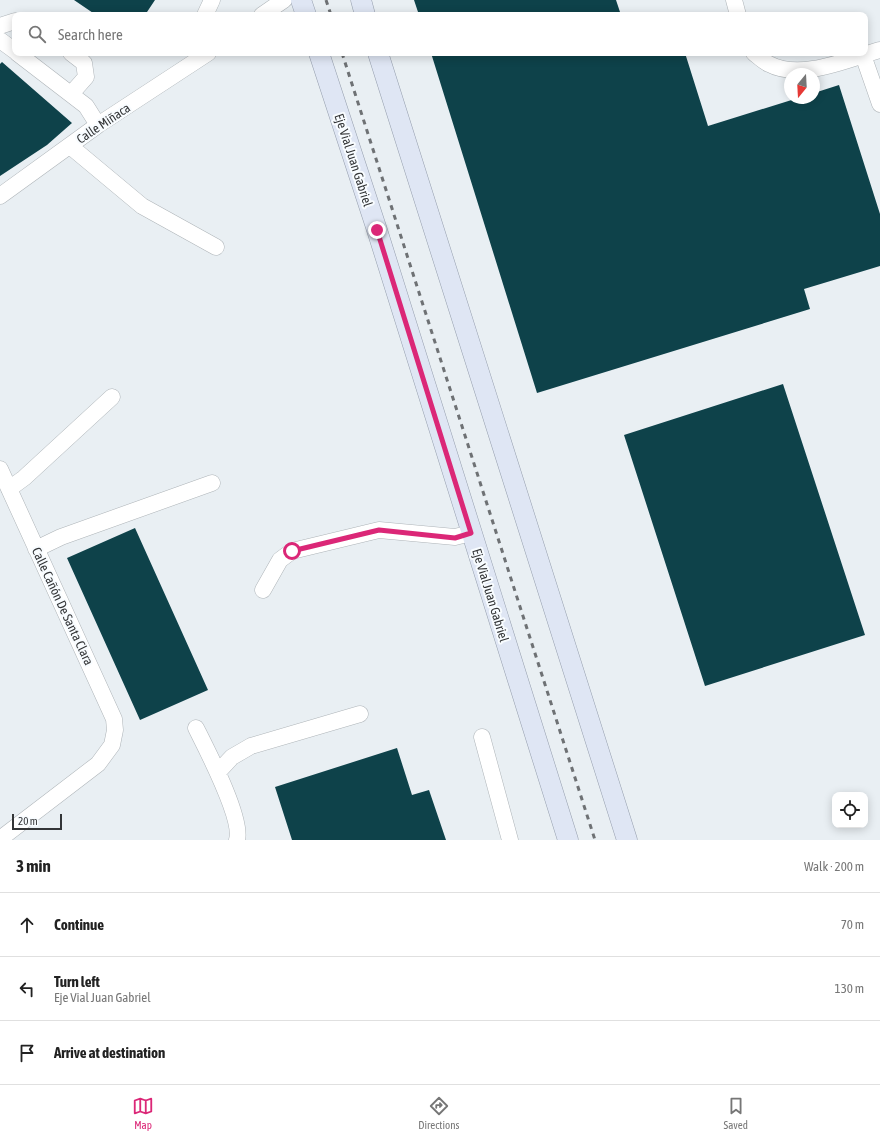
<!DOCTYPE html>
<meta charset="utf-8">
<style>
body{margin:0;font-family:"Asap Condensed",sans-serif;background:#f2f2f2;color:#222}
.controls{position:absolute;right:12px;bottom:12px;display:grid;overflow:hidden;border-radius:8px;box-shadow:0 2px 10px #0003}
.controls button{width:36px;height:36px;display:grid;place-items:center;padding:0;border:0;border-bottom:1px solid #e0e0e0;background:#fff;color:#222;font:20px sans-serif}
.compass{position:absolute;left:784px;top:68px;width:36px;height:36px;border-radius:50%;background:#fff;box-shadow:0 2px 10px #0003;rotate:198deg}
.scale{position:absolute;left:12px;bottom:10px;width:50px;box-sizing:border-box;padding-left:4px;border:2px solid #333537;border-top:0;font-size:11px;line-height:14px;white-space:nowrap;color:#333537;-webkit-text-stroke:3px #f8fcff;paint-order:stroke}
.stop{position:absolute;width:12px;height:12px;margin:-9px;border:3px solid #db2777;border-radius:50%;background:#fff}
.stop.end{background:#db2777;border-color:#fff;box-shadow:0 1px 4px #0008}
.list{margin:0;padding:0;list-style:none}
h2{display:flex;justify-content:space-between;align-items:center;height:52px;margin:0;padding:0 16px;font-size:17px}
h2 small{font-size:13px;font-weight:400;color:#767676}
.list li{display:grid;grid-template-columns:26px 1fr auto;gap:12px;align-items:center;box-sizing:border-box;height:64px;padding:0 16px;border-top:1px solid #e0e0e0}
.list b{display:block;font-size:15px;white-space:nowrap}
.list p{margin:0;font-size:13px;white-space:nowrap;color:#767676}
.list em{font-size:13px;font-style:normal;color:#767676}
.icon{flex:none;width:22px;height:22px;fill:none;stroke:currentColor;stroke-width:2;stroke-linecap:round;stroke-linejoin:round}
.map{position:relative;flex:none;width:880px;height:840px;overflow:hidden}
.search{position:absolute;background:#fff;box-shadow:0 2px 10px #0003;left:12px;right:12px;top:12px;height:44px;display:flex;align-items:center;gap:10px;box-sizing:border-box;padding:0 14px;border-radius:8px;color:#767676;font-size:15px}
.sheet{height:244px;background:#fff}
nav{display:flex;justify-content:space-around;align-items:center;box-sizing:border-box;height:56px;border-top:1px solid #e0e0e0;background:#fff;font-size:11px;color:#767676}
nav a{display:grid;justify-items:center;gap:2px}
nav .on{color:#db2777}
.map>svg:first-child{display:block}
.building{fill:#0e424a}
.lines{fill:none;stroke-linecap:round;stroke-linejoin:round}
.minor-casing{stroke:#aeb4b8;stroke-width:17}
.major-casing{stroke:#959ead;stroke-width:21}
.minor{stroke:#fff;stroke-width:16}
.major{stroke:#dfe6f4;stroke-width:20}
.rail{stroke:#6e7174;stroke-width:3;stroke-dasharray:5 5;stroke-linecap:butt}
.route{stroke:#db2777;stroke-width:5}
.labels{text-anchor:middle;stroke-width:4;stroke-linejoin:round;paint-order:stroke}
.street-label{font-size:13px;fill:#333537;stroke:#f8fcff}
</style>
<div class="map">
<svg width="880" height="840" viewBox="0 0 880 840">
<rect width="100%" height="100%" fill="#e9eff3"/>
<!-- building -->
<path class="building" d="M74 0H155L145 15H96Z
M414 0H616L621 15H419Z
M431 53H685L708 126 798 98H814V93L839 85 880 214V266L804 289 810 309 537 393Z
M2 62 72 123 47 145 0 176V64Z
M783 384 865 635 705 686 624 435Z
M135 528 208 690 140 720 67 558Z
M397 748 412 795 429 790 446 840H292L275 787Z"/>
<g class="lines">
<!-- minor casing -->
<g class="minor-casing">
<path id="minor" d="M734 0 738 15
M205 15 212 0
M262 15 284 0
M0 26 15 21
M0 40 15 51
M17 53 86 106 98 125
M71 53 84 63 86 77 71 94
M754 53C759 57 764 62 769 64 801 81 848 59 880 50
M863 55 880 104
M70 146 142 206 216 247
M0 196 98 125 208 53
M0 469 114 719 115 730 112 745 98 764 0 839
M9 489 24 478 112 397
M36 549 61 537 212 483
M263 590 280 560 292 551 379 530 455 537 471 533
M196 728C207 750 243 819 237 840
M482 737 510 840
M218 772 232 757 251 746 360 714"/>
</g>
<!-- major casing -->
<g class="major-casing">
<path id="major" d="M301 0 306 15
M361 0 365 15
M319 53 377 230 568 840
M378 53 627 840"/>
</g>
<!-- minor -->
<use href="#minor" class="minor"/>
<!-- major -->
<use href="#major" class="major"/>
<!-- rail -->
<path class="rail" d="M326 0 331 15
M342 53 595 840"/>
</g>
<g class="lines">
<!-- route -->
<path class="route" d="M292 551 379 530 455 538 471 533 377 230"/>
</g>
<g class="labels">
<!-- street labels -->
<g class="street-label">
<text transform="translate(103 123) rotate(-34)" y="5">Calle Miñaca</text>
<text transform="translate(354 160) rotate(72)" y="5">Eje Vial Juan Gabriel</text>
<text transform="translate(491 595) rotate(73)" y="5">Eje Vial Juan Gabriel</text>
<text transform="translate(63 606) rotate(65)" y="5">Calle Cañón De Santa Clara</text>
</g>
</g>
</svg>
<div class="controls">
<button><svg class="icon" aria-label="locate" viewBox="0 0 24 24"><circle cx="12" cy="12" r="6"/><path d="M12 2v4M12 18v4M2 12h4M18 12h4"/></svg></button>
</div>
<svg class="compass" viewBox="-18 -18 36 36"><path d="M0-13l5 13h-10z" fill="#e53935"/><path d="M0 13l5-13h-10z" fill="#767676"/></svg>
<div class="scale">20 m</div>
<div class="stop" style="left:292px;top:551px"></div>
<div class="stop end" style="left:377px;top:230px"></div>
<div class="search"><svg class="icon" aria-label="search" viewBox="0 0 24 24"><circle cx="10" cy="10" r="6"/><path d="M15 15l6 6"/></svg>Search here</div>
</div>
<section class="sheet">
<h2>3 min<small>Walk · 200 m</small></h2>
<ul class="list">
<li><svg class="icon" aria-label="ahead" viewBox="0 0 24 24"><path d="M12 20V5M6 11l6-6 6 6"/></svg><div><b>Continue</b></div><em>70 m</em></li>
<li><svg class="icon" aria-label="left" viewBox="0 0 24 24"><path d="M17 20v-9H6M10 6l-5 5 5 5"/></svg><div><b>Turn left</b><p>Eje Vial Juan Gabriel</p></div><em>130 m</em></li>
<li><svg class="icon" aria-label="arrive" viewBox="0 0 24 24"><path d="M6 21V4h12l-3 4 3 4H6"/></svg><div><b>Arrive at destination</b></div></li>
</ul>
</section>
<nav>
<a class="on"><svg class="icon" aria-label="map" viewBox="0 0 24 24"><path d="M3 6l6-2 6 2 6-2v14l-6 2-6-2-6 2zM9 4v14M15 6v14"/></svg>Map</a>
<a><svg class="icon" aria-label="directions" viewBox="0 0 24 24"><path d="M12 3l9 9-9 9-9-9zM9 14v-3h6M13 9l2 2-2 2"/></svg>Directions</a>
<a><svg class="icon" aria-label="saved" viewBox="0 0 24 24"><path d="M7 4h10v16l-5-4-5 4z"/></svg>Saved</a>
</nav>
